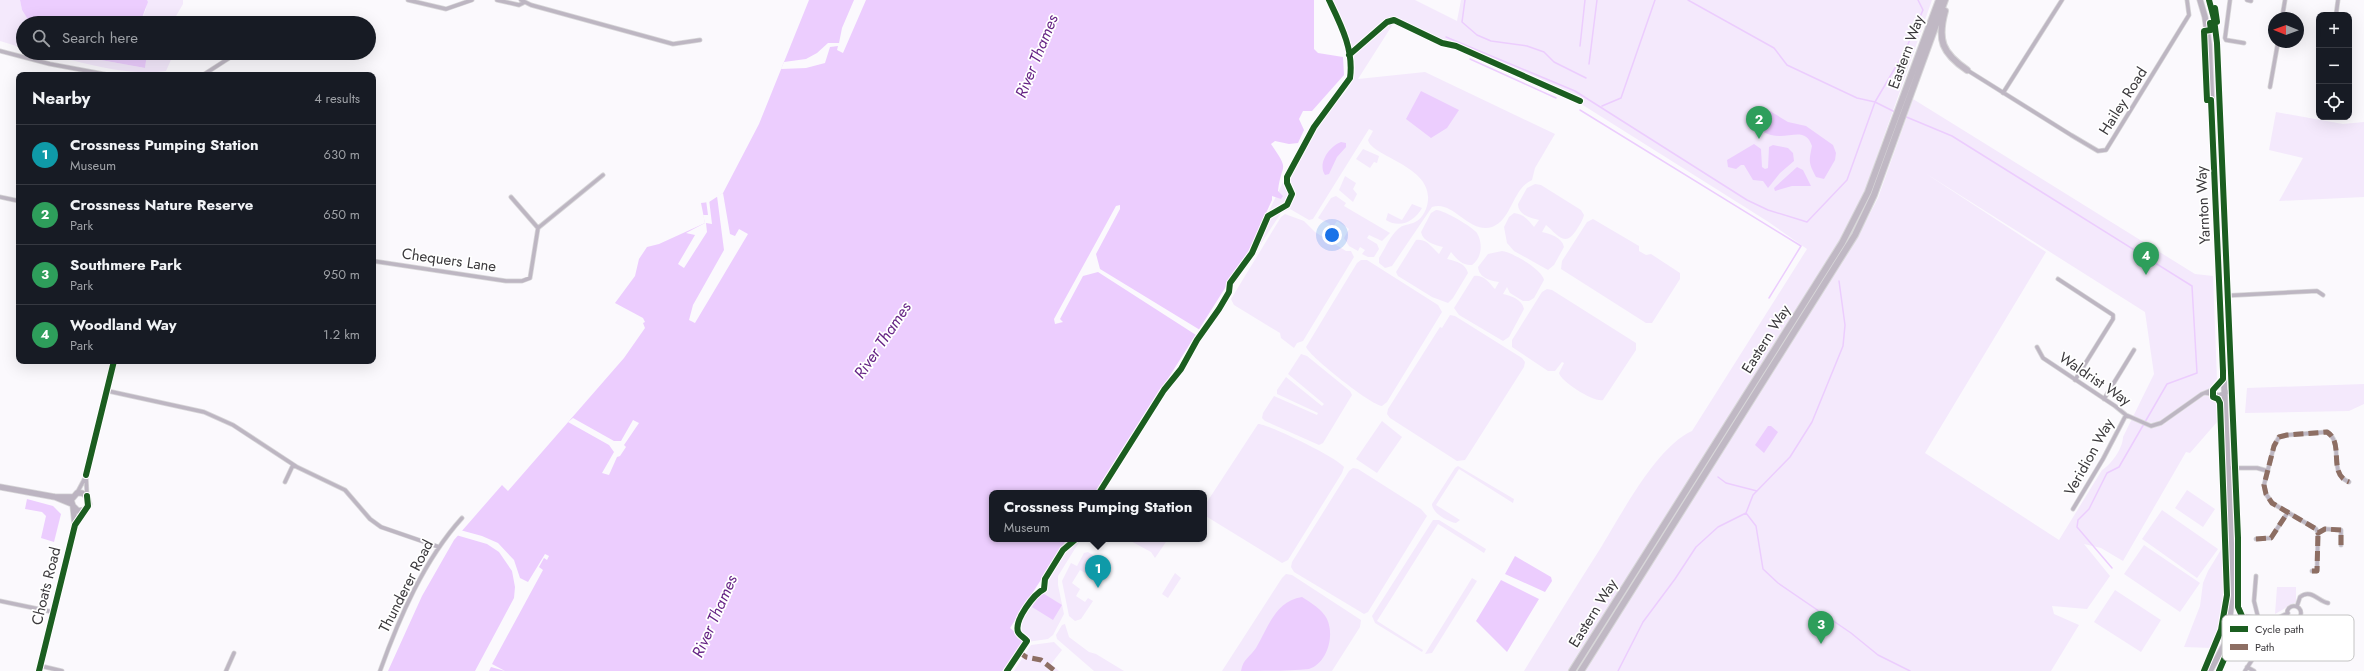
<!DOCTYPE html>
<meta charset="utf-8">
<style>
body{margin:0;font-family:Jost,sans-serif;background:#242831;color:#f1f3f6}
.controls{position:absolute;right:12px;top:12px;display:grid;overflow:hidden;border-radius:8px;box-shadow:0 4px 16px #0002}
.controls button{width:36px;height:36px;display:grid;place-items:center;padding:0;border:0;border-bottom:1px solid #363941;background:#171b24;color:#f1f3f6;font:20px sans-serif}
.compass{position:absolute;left:2268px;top:12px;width:36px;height:36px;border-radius:50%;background:#171b24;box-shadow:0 4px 16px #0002;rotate:271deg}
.you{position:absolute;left:1332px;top:235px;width:14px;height:14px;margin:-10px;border:3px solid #fff;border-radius:50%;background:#1a73e8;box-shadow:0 0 0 6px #1a73e833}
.badge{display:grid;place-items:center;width:26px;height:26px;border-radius:50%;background:#0f766e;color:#fff;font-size:13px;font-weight:700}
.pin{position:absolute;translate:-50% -33px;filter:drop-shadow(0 1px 2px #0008)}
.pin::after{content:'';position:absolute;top:21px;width:14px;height:12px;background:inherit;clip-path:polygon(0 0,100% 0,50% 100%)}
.popup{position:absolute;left:989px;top:490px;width:218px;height:52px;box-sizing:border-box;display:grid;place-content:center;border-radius:8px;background:#171b24;filter:drop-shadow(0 1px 3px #0005);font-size:13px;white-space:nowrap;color:#9ea1a6}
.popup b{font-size:15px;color:#f1f3f6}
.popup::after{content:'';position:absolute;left:50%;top:100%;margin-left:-8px;border:8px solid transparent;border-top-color:#171b24}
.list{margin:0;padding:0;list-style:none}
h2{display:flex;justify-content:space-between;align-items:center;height:52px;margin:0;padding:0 16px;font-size:17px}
h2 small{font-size:13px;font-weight:400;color:#9ea1a6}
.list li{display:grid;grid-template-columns:26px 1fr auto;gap:12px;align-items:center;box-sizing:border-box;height:60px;padding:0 16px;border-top:1px solid #363941}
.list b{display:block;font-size:15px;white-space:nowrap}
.list p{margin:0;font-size:13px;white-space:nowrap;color:#9ea1a6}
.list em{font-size:13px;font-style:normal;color:#9ea1a6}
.icon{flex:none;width:22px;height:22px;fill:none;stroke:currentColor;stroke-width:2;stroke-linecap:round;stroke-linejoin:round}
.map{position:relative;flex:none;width:2364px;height:671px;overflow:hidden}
.search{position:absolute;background:#171b24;box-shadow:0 4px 16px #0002;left:16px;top:16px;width:360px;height:44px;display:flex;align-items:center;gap:10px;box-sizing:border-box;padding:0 14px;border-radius:22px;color:#9ea1a6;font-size:15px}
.panel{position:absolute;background:#171b24;box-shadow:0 4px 16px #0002;left:16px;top:72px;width:360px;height:292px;border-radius:8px}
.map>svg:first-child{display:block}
.green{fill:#f4e9fc;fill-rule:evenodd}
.water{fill:#eccdfe}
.pier{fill:#fbf9fd}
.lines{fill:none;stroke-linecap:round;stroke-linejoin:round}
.stream{stroke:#eccdfe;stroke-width:1.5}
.street-casing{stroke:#d8d7d9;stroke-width:5}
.secondary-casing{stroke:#d8d7d9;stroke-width:7}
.primary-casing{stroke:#d8d7d9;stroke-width:8}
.street{stroke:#bdb6c2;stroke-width:3.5}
.secondary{stroke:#bcb4c1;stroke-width:5.5}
.primary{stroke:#c0b8c4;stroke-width:6}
.quiet{stroke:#8d6e63;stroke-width:5;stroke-dasharray:10 5;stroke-linecap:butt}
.cycleway-casing{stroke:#fff;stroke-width:8}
.cycleway{stroke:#1b5e20;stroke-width:6}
.labels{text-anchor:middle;stroke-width:3.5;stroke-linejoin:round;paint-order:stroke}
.street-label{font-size:15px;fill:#3b393c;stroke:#fff}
.water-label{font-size:16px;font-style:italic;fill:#662485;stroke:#fff}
.key{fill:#fff;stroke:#c4c4c4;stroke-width:1}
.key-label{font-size:11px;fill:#3b393c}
</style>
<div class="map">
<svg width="2364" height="671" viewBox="0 0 2364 671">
<rect width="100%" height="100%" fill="#fbf9fd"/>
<!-- green -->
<path class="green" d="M0 0H20L22 10 30 23H23V48L0 41Z
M147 0H183V4L172 23H140L146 9Z
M1332 0H1415L1457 21 1461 0H1932L1864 193 1840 240 1569 671H1524C1549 630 1574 590 1600 549 1621 515 1656 447 1692 431L1807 249 1767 221 1578 102 1393 24 1358 79 1425 72 1555 134 1535 168 1532 180C1512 189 1512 220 1492 227 1468 234 1454 200 1432 207L1392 266 1385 268 1379 263V258C1385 249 1390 236 1398 229 1407 221 1418 228 1426 209 1441 167 1372 158 1368 140L1373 131 1369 129 1313 219 1309 220 1290 209 1281 213 1230 291V288L1251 255 1269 217 1286 207 1292 199 1293 192 1288 179C1298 160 1307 138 1320 120 1330 107 1347 94 1353 79 1360 59 1341 18 1332 0Z
M2210 32H2213L2217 123H2215Z
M43 53H62L145 68 147 53H174L166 71C129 77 80 62 43 53Z
M1913 99 2195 274 2213 276 2217 379 2211 386V399L2216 401 2217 422 2190 453 2186 452 2123 561 2101 548 2084 544 2110 576 2087 609 2052 606 2054 614 2079 625 2051 671H1585L1857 238 1878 198ZM1925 173 2145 312 2154 374 2123 437C2123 448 2111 465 2102 470L2059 540 1925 453 2046 252Z
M2276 112 2343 124 2364 122V197L2279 201 2303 158 2269 150Z
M1363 149 1379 156 1377 163 1374 162 1370 168 1356 159Z
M1345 176 1356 183 1353 189 1357 194 1353 202 1339 190Z
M1285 178C1285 185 1289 188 1291 194 1293 205 1274 211 1267 215Z
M1535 184 1541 185 1581 210 1584 215C1583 220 1580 224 1577 229 1565 249 1557 234 1546 225L1542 232C1550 234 1562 237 1564 247L1554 265 1548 270 1514 251 1507 243 1504 227 1509 217 1514 213C1524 214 1529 221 1534 227L1539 220C1531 218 1518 215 1518 204L1527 188Z
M1336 196 1346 203 1344 206 1390 233 1382 241 1369 235 1367 238 1377 244 1379 249 1374 257H1368L1362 254 1365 250 1360 247 1358 251 1349 246 1344 238 1349 229 1337 221 1331 230 1329 229 1330 224 1318 218 1331 198Z
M1412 204 1422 208C1415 221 1400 229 1386 220L1388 213 1402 220Z
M1436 210C1442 209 1473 227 1477 233 1483 243 1482 258 1472 265 1462 266 1456 258 1451 252L1447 259C1454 261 1465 262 1468 273L1453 298 1448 303 1432 297 1398 276 1396 272 1416 240C1427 238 1433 249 1439 254L1443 247C1435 245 1423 242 1421 232L1431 213Z
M1285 214 1304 221 1315 232 1346 251H1351L1354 257 1303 341 1297 343 1294 348 1281 338 1280 333 1234 305 1231 299 1281 217Z
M1593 219 1639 246V251L1646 255 1651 254 1680 273V279L1652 323H1646L1561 269 1562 261 1587 222Z
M1502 251C1512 252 1543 270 1544 280L1534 298 1529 301H1523L1510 293 1507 287 1503 294C1511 296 1522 299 1524 309L1509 337 1503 341 1459 315 1454 308 1474 276C1484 274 1490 284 1495 289L1499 282C1491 281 1479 278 1478 267L1488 254Z
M1361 260H1367L1438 305 1442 312 1387 402 1382 406C1371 405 1310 357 1306 347L1357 263Z
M1547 289 1552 290 1636 343V350L1603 400C1595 403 1561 382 1559 373L1564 363 1562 362 1555 371H1548L1512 347V340L1542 292Z
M1450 315 1455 316 1522 358 1525 362 1524 367 1465 460 1457 461 1390 418 1387 414 1388 409 1440 327 1442 328Z
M1301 354 1307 356 1350 391 1352 395 1323 443 1319 445 1265 421 1262 418 1263 413 1274 396 1317 415 1318 413 1277 394V390L1286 377 1322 406 1324 404 1288 374Z
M2364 384V404L2349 411 2245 413 2247 388Z
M1382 421 1402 437 1377 473 1356 459Z
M1258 424C1269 424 1338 458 1344 467L1342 473 1288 560 1282 563 1204 515 1205 505Z
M1458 466 1514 499 1513 503 1459 469 1436 505 1460 520 1456 523C1448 522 1432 513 1432 504L1455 468Z
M1353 468 1358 469 1421 509 1427 516 1368 612 1364 614 1294 572 1291 567 1292 562 1349 471Z
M2187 490 2215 509 2203 527 2175 508Z
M2162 510 2218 549 2197 578 2142 539Z
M1433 520H1439L1486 549 1484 553 1438 524 1377 621 1423 650 1422 652 1375 623 1372 616Z
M1078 539H1081L1058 576V585L1064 614 1053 635 1048 639 1027 642 1029 637 1022 632 1021 623 1040 592 1046 590C1049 570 1065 553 1078 539Z
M1127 539H1168L1155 558 1151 552Z
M2144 545 2200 583 2180 612 2124 574Z
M2222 548C2226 583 2224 614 2212 648L2184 647 2200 606 2203 583 2208 571Z
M1088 552 1096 557 1091 566 1092 568 1089 575 1080 570 1072 583 1080 589 1076 596 1085 602 1088 598 1093 601 1081 619 1075 621 1069 616 1062 581 1071 563 1077 566 1084 553Z
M1175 573 1181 578 1168 598 1162 594Z
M1286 574 1292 575 1361 620 1360 627 1332 671H1222L1282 578Z
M1472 578 1477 581 1432 653 1425 654Z
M2277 587H2296V602L2275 614Z
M2115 590 2161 620 2141 652 2094 622Z
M1065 624 1069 637 1089 652 1096 654 1124 671H1094L1057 639 1056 635 1062 625Z
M1054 642 1062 650 1051 664 1059 671H1014L1031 645Z"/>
<!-- water -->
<path class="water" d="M20 0H147L148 2 140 23H30L22 10Z
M809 0H1314V49L1318 53 1343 57 1344 75 1312 111H1303L1299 119 1304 130 1298 143 1289 144 1275 141 1271 144C1291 173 1281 162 1278 191L1283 196 1281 199 1272 196V200L1249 250 1096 493H992V539H1067L1010 628 1025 640 1002 671H388L422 596 454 540 502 485 508 491 624 358 645 328 643 323 645 322 643 318 615 303 635 276 639 259 647 247 659 244 705 223 701 203 709 202 723 193 759 124Z
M62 53H147V54L145 68Z
M1421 91 1459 110 1447 128 1431 138 1406 119Z
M1770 111 1788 122 1806 126 1833 145 1836 153 1835 160 1824 179 1816 177C1808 162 1809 161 1812 146 1804 122 1784 145 1762 131L1761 122 1763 114Z
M1341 142 1346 143V147L1337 157 1329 174 1325 175C1317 163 1330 146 1341 142Z
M1754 144 1761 149 1762 167 1765 169 1768 168 1769 147 1773 145 1788 148 1793 153 1794 161 1780 173 1768 188 1763 181 1753 180 1744 165H1741L1736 169 1728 167 1727 160Z
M1797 167 1803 170 1811 186H1792L1775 191 1774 188Z
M1768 426H1771L1778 432 1764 453 1755 445Z
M27 499 53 506 61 514 54 542 41 538 46 516 42 512 25 509Z
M1515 556 1551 577 1552 581 1545 592 1505 574Z
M1501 580 1539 599 1507 652 1476 621Z
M1041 592 1062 605 1053 620 1032 607Z
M1302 597C1311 603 1322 609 1327 619 1335 636 1327 663 1309 669 1289 671 1262 671 1241 671 1243 659 1250 657 1256 648 1268 628 1275 601 1302 597Z"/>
<!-- pier -->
<path class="pier" d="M854 0H866L843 53 837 50 838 46 830 47 825 63 806 68 781 69 784 62 806 59 817 53 828 43H839L842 28Z
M723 193 730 234 735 236 739 229 748 234 695 323 689 320 693 305 724 250 717 196Z
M709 199 712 224 706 223 707 232 684 268 678 264 695 235 686 233 705 223 703 215H708L706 200Z
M1120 205V209L1096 254 1100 269 1200 330 1196 335 1098 272 1083 276 1060 319 1063 322 1055 324 1054 319 1116 206Z
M573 418 614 441H621L633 420 639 423 624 445 626 447 620 456 617 457 609 475 602 473 614 452 609 445 568 422Z
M460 530 482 536 498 543 514 560 520 578 528 582 545 554 549 556 547 560 544 558 539 567 543 570 492 664 505 671 491 667 489 671H475L514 598 515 587 512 571 499 552 487 544 456 535Z"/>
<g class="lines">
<!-- stream -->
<path class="stream" d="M1465 0 1462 22 1477 35 1491 41 1527 46 1544 52 1554 62 1586 78
M1688 0 1774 48 1787 65 1857 98 1875 102 1895 112
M1446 37 1575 91 1747 200 1768 210 1807 222 1847 180 1875 102 1905 51 1923 10 1918 0
M1580 46 1585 0
M1470 59 1556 98
M1589 64 1597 0
M1602 106 1621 98 1655 0
M1580 110 1801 246 1769 298
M1904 116 1952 136 2192 286 2197 373 2167 384 2119 467 2107 473 2089 509 2078 520 2077 527 2112 568
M1718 477 1726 483 1757 491
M1746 513 1756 526 1763 569 1778 583 1851 633 1878 655 1910 671
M1618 671 1643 622 1675 579 1696 547 1718 527 1746 513 1753 495 1790 457 1812 422 1843 346 1845 325 1839 281"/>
<!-- street casing -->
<g class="street-casing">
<path id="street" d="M408 0 446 9 472 0
M497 0 519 5 523 3
M521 0 531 5 673 44 700 40
M2230 0 2225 38 2226 40 2244 43
M2247 0 2251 1
M2336 15 2338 0
M2282 18 2285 0
M0 51 50 64 109 75
M1967 70 2071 135 2098 151 2106 150 2189 15 2187 0
M203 75 237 53
M2270 87 2278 42
M2003 93 2062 0
M0 197 19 201
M538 228 603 175
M373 261 506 281H522L530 278 538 228 511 197
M2058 279 2113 315V319L2075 380
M2220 296 2317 291 2323 295
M2037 347 2043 358 2115 406 2126 415 2151 426 2161 423 2202 394 2214 389 2223 379
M108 391 204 412 233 425 297 467 345 490 370 519 381 527 439 547
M2206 393 2219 395 2231 391
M2104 399 2134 350
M2227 468H2257L2268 471
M285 482 293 465
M77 493 86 476
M87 496 86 475 114 361
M2073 509 2103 459 2126 415
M2256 539 2271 538 2288 512
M2341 545V530L2325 529 2318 533 2316 529 2272 503 2266 494 2264 485 2274 446 2279 437 2287 435 2327 432C2345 443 2327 474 2349 482
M2312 571H2317L2318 533
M2256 576 2254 601 2258 617
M0 601 53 612
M2297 606 2300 597C2311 588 2319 602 2328 603
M2287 613a7 7 0 1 1 14 0a7 7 0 1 1-14 0Z
M2242 616 2276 619V646
M2276 619 2288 613
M41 666 62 671
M2247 667 2254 671
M226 671 234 653
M380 671C399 618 424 560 462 518
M2245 671 2257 652"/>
</g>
<!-- secondary casing -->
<g class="secondary-casing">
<path id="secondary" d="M2200 0 2205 17 2209 45 2232 561V595L2228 638 2210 671
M2209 0 2214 19 2217 43 2238 538V607L2242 616 2237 622 2232 641 2219 671
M0 487 55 497H73
M55 497 72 504
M73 506 75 525
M39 671 75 525 89 504 87 496 82 493H77L71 500 73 506 78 511 85 510"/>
</g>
<!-- primary casing -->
<g class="primary-casing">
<path id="primary" d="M1945 11C1937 40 1942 53 1967 70
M1572 671 1842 243 1868 192 1939 0
M1581 671 1855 235 1874 195 1945 0"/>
</g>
<!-- street -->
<use href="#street" class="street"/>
<!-- secondary -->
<use href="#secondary" class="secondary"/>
<!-- primary -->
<use href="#primary" class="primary"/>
<!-- quiet -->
<path class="quiet" d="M2256 539 2271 538 2288 512
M2341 545V530L2325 529 2318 533 2316 529 2272 503 2266 494 2264 485 2274 446 2279 437 2287 435 2327 432C2345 443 2327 474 2349 482
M2312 571H2317L2318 533
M1019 652 1026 657 1041 660 1055 671"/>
<!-- cycleway casing -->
<g class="cycleway-casing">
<path id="cycleway" d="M2209 0 2214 19 2217 43 2238 538V607L2242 616 2237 622 2232 641 2219 671
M1349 55 1387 22 1394 20 1442 43 1456 46 1580 101
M86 475 114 361
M1099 493 1164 390 1181 369 1197 340 1219 309 1229 292 1230 283 1252 253 1268 216 1287 205 1292 194 1287 183V177L1314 127 1350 78C1354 50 1341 25 1329 0
M39 671 75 525 88 506 87 496
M1007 671 1027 641C1025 638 1020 636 1018 632 1014 620 1034 594 1044 589L1045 579 1063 550 1076 539
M2204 671 2221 630 2227 595 2220 403 2218 399 2213 397V390L2223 379V371L2211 100H2207L2204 31 2211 30 2210 23 2217 22 2215 8"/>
</g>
<!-- cycleway -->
<use href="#cycleway" class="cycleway"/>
</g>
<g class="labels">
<!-- street labels -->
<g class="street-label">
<text transform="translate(1906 52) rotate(-70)" y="5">Eastern Way</text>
<text transform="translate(2123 101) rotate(-58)" y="5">Hailey Road</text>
<text transform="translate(2203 205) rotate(-93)" y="5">Yarnton Way</text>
<text transform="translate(449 260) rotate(8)" y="5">Chequers Lane</text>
<text transform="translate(1766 339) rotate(-58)" y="5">Eastern Way</text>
<text transform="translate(2095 379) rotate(34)" y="5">Waldrist Way</text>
<text transform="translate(2089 457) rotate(-61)" y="5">Veridion Way</text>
<text transform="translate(46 586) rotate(-76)" y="5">Choats Road</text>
<text transform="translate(406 586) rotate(-63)" y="5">Thunderer Road</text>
<text transform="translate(1593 613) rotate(-58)" y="5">Eastern Way</text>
</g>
<!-- water labels -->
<g class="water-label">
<text transform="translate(1036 56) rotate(-68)" y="6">River Thames</text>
<text transform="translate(882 340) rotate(-56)" y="6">River Thames</text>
<text transform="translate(714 616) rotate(-66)" y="6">River Thames</text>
</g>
</g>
<!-- legend -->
<rect x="2222" y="615" width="132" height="46" rx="6" class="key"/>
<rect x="2230" y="626" width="18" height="6" fill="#1b5e20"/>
<rect x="2230" y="644" width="18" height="6" fill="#8d6e63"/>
<g class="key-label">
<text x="2255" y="633">Cycle path</text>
<text x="2255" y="651">Path</text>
</g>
</svg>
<div class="controls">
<button>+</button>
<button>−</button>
<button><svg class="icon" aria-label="locate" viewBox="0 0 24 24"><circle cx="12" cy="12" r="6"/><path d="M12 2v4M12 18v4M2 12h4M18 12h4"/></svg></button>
</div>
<svg class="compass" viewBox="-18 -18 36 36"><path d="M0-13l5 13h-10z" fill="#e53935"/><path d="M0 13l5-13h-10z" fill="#9ea1a6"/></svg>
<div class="you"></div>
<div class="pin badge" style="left:1098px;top:588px;background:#0f9aa8">1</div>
<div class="popup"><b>Crossness Pumping Station</b>Museum</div>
<div class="pin badge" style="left:1759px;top:139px;background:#2e9e5b">2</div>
<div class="pin badge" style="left:1821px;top:644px;background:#2e9e5b">3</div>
<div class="pin badge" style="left:2146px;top:275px;background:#2e9e5b">4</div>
<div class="search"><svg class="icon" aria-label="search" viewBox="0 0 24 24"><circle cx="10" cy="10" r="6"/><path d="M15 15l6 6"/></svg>Search here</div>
<section class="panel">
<h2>Nearby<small>4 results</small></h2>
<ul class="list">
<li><span class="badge" style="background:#0f9aa8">1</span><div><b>Crossness Pumping Station</b><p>Museum</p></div><em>630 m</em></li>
<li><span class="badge" style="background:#2e9e5b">2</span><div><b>Crossness Nature Reserve</b><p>Park</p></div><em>650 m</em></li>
<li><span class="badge" style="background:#2e9e5b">3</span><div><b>Southmere Park</b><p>Park</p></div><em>950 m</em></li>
<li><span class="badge" style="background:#2e9e5b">4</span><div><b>Woodland Way</b><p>Park</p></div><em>1.2 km</em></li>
</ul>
</section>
</div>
